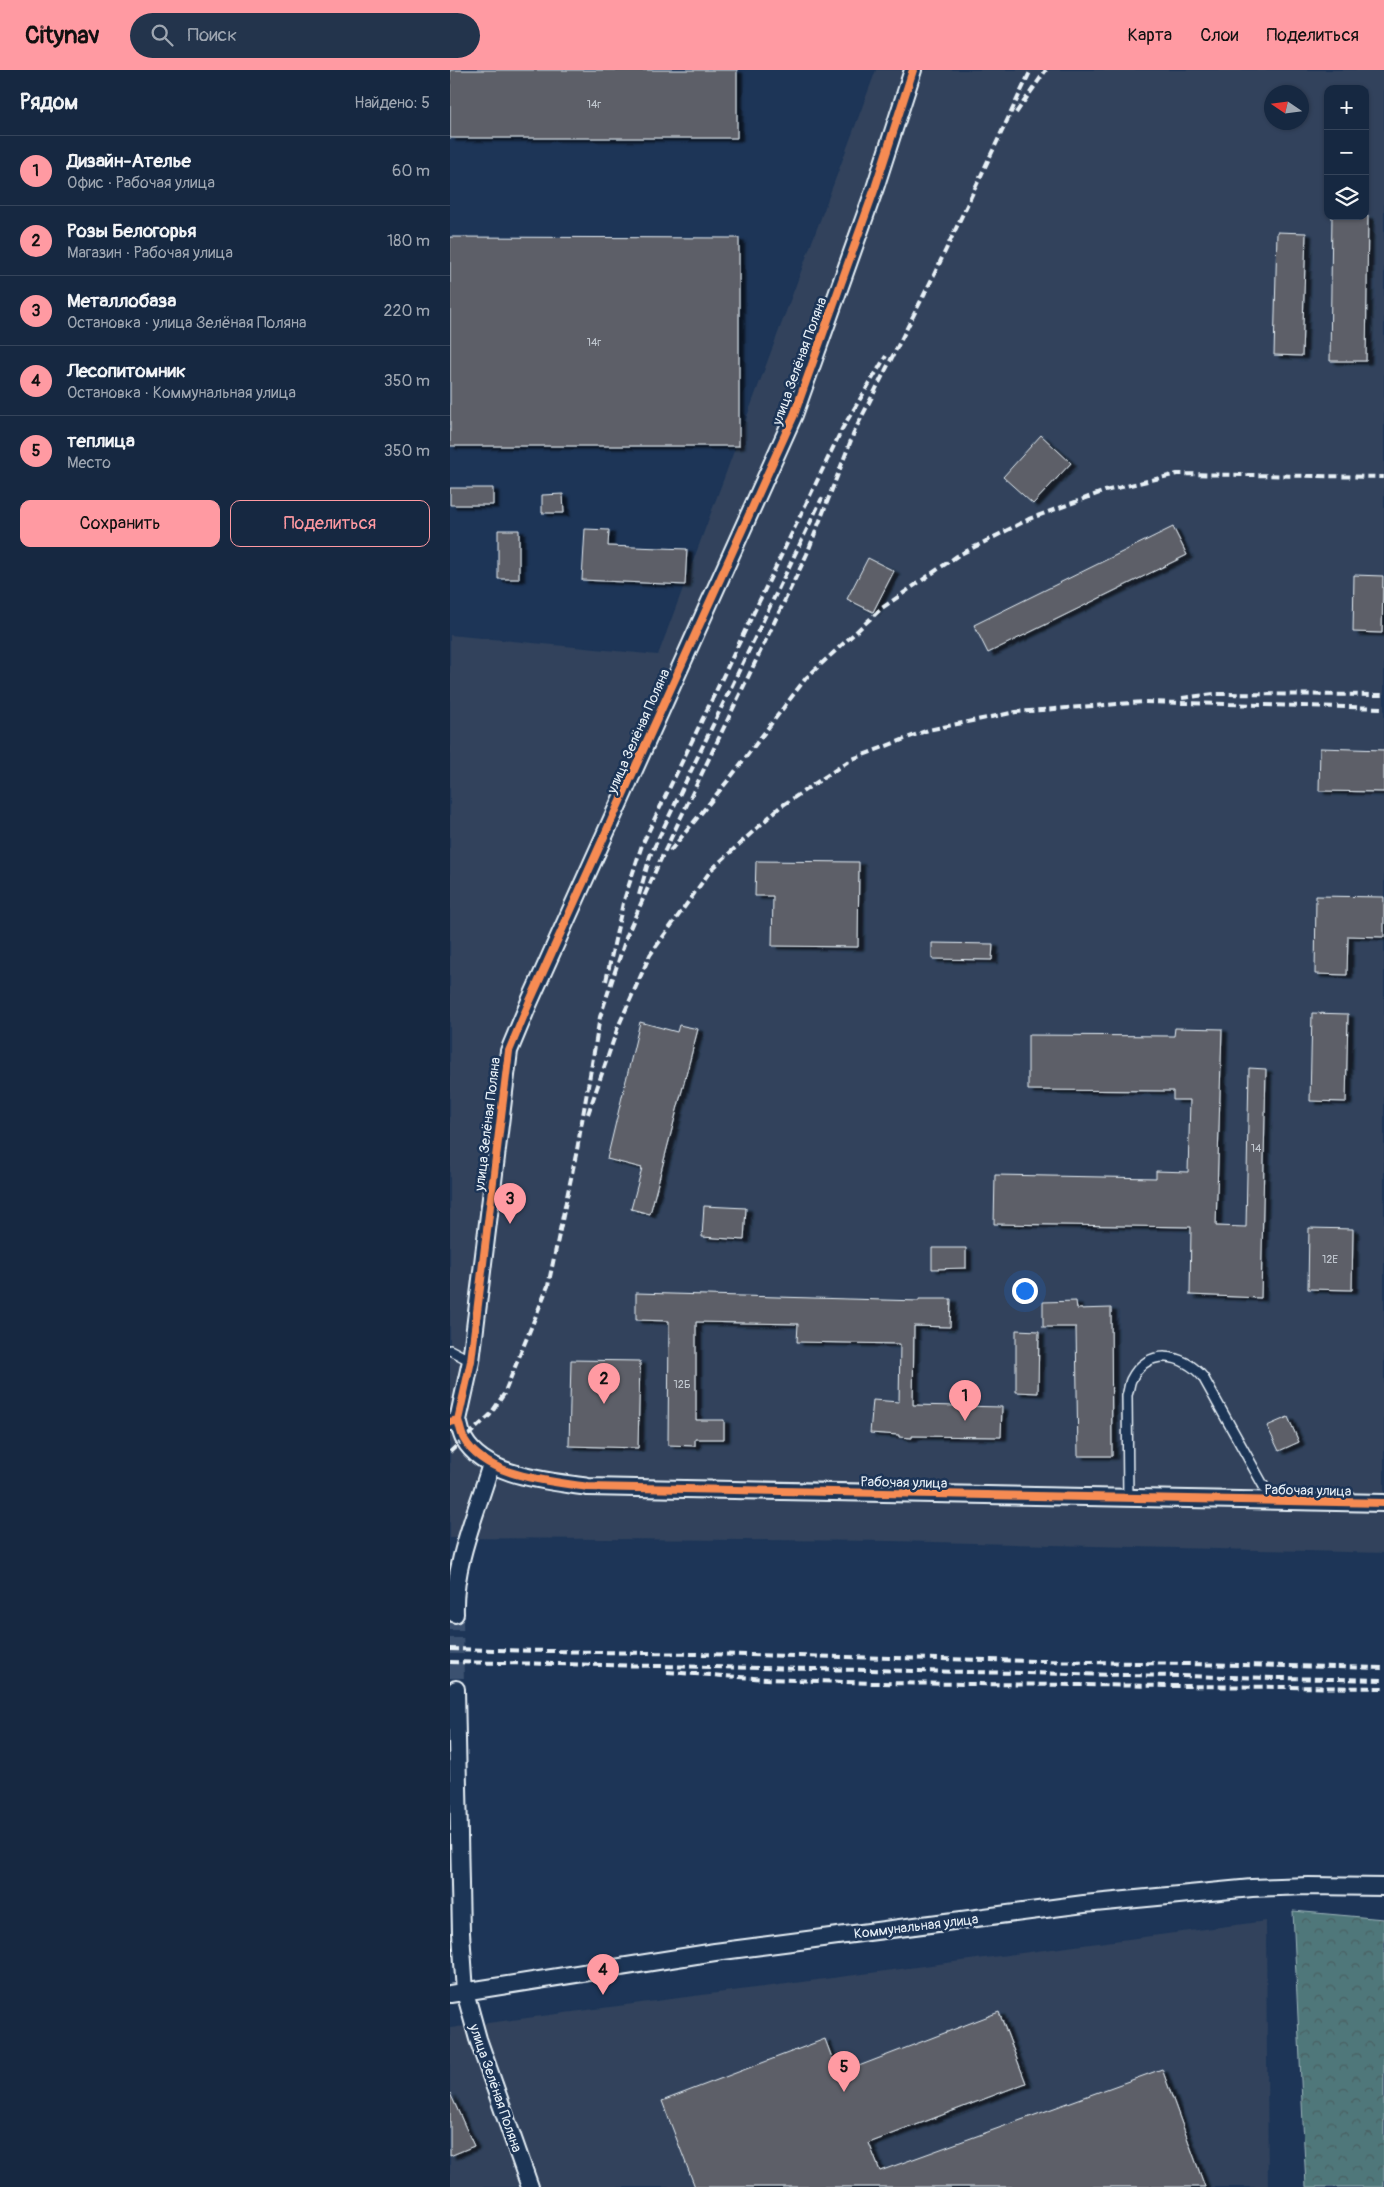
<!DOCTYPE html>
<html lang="ru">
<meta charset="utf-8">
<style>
body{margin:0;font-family:Pangolin,sans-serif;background:#23344c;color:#f1f3f6}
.controls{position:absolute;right:15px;top:15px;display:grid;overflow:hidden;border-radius:10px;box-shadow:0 1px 4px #0004}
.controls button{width:45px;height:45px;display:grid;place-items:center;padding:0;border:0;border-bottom:1px solid #35445a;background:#162841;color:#f1f3f6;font:25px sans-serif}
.compass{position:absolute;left:814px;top:15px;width:45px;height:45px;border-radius:50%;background:#162841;box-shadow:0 1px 4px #0004;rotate:283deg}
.you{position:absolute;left:574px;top:1220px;width:18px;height:18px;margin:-12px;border:4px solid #fff;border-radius:50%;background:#1a73e8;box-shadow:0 0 0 8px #1a73e833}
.badge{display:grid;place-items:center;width:32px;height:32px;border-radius:50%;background:#ff9aa2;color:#111;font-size:16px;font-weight:700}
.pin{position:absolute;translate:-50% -41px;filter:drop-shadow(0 1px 2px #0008)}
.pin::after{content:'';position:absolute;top:26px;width:18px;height:15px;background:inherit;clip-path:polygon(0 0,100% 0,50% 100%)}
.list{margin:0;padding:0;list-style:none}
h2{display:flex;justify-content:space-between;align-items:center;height:65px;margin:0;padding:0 20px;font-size:21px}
h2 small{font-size:16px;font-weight:400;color:#9ea6b1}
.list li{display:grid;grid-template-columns:32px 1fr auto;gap:15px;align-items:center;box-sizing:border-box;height:70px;padding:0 20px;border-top:1px solid #35445a}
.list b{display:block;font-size:19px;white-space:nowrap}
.list p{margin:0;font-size:16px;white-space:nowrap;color:#9ea6b1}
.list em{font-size:16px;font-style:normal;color:#9ea6b1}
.actions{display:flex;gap:10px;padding:15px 20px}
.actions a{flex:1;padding:11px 0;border:1px solid #ff9aa2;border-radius:10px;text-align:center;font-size:18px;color:#ff9aa2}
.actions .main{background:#ff9aa2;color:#111}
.icon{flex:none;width:28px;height:28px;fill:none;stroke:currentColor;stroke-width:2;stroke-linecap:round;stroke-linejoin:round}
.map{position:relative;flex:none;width:934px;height:2117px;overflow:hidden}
header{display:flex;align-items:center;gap:30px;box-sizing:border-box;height:70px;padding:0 25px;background:#ff9aa2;color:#111}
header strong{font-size:24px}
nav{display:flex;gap:28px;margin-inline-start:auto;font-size:18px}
.search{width:350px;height:45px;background:#23344c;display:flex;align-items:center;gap:12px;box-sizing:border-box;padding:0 18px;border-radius:28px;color:#9ea6b1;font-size:19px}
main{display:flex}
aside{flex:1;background:#162841}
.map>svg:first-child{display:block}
.built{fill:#30425c;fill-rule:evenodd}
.forest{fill:url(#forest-crowns);stroke:#9cb4b9}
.building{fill:#5d5f67;stroke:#e8f1f8;filter:url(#shadow)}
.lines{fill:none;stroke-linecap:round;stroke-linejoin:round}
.street-tunnel{stroke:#3b516f;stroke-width:16;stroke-dasharray:16 8;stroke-linecap:butt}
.lane-casing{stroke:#e8f1f8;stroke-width:12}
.street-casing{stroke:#e8f1f8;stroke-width:20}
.lane{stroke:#1d3557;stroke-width:9}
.street{stroke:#1d3557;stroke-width:16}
.rail{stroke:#e8f1f8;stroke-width:4;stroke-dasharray:8 4;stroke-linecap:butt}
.cycleway-casing{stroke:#1d3557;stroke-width:11}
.cycleway{stroke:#f68b52;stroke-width:8}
.labels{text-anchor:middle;stroke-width:5;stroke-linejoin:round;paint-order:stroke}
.number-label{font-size:11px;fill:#c5ccd4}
.street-label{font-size:14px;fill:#e8f1f8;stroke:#1d3557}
</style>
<header>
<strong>Citynav</strong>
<div class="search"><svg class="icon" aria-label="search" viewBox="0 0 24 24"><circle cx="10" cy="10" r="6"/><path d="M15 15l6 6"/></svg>Поиск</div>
<nav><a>Карта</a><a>Слои</a><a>Поделиться</a></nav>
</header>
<main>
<aside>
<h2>Рядом<small>Найдено: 5</small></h2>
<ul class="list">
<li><span class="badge">1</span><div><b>Дизайн-Ателье</b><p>Офис · Рабочая улица</p></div><em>60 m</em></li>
<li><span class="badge">2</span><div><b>Розы Белогорья</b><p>Магазин · Рабочая улица</p></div><em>180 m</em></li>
<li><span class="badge">3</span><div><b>Металлобаза</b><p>Остановка · улица Зелёная Поляна</p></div><em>220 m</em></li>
<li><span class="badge">4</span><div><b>Лесопитомник</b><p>Остановка · Коммунальная улица</p></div><em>350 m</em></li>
<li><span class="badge">5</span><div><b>теплица</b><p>Место</p></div><em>350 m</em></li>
</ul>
<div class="actions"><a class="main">Сохранить</a><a>Поделиться</a></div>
</aside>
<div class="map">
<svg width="934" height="2117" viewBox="0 0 934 2117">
<defs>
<pattern id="forest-crowns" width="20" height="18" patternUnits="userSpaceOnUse" patternTransform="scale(1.25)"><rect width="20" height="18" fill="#4f777a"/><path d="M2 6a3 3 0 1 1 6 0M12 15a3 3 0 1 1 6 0" fill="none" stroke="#4a6062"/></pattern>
<filter id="shadow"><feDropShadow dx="5.5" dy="3" stdDeviation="1" flood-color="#0009"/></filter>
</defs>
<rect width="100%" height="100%" fill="#1d3557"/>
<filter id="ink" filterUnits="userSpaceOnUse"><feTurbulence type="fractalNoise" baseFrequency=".02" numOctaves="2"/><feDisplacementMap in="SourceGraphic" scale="10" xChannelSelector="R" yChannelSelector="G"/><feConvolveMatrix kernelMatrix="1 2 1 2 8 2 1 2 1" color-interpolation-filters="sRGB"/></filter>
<g filter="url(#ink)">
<!-- built -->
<path class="built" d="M426 0H934V1483L440 1471 0 1468V565L208 585ZM878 19H915V146H878ZM822 22H852V52H822Z
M816 1851 818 2117H0V1958Z"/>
<!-- forest -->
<path class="forest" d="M843 1841 934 1849V2117H856Z"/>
<!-- building -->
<path class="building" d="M0 0H287V68H0Z
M882 146H918L916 291H880Z
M827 162 856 163 852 286 824 285Z
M0 167 289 168V376H0Z
M591 365 621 393 583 434 553 407Z
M0 418H43V435H0Z
M113 424 114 443H92V425Z
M723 457 737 485 538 583 524 555Z
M135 459 159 460 158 476 237 479 235 515 132 510Z
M48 460H69V509H48Z
M418 488 444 501 423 542 397 529Z
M904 505 933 506 932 563 903 562Z
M870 678 934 680V722L869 721Z
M306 791 409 792 408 877 322 876 323 826H305Z
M866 826 934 827V867L898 866 897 905 865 904Z
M482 873 543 874 542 890 482 889Z
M862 943 898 944 896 1032 860 1031Z
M190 952 227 962 229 955 248 959 200 1144 181 1139 192 1098 157 1089Z
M725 958 772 959 766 1156 796 1157 799 998 816 999 811 1228 740 1225 741 1157 544 1154 545 1105 706 1108V1101L738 1102 740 1030H723V1021L578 1020V965L724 966Z
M254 1136 296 1138 294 1170 252 1167Z
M859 1158 903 1159 902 1220 858 1219Z
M482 1178H516V1198L482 1199Z
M186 1223 469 1231V1229H501L500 1257 464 1256 463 1335 552 1337 551 1367 462 1366V1368L449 1367V1365L420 1363 423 1330 449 1332 450 1274 347 1272 348 1254 246 1252V1350H274V1369H245V1376L218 1375 219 1251 186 1250Z
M626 1231 627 1239 661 1238 662 1386H628L626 1257H593V1232Z
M566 1260 589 1261 588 1323 566 1322Z
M121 1290 190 1291 188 1378 119 1376Z
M838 1347 849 1372 829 1381 817 1356Z
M549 1942 576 2013 419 2073 430 2101 712 1999 755 2117H245L212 2031 375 1969 388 2004Z
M0 2023 24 2076 0 2086Z"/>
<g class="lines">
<!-- street-tunnel -->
<path class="street-tunnel" d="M5 1544 6 1619"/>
<!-- lane casing -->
<g class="lane-casing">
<path id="lane" d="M0 1280 21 1291
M678 1429 677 1325C679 1321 679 1314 681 1310 697 1277 733 1283 753 1307L822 1431"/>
</g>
<!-- street casing -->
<g class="street-casing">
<path id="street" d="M8 1350 21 1291 59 981 79 933 344 345 425 118 463 0
M0 1352 8 1350C10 1356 11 1364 14 1369 35 1407 100 1411 138 1417L934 1433
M5 1544C3 1493 27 1442 41 1394
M6 1619 11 1863 15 1922 28 1969 80 2117
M0 1924 265 1882 634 1834 802 1818 859 1816 934 1817"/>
</g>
<!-- lane -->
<use href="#lane" class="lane"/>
<!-- street -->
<use href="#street" class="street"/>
<!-- rail -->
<path class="rail" d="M566 43 596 0
M732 628 764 624 934 625
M220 781 280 708 356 608 432 538 507 486 579 449 655 421 727 404 934 407
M189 825 200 786 372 428
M156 911 173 833 192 775 392 359 436 286
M138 1044 168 957 200 885 261 800 330 737 400 690 478 660 566 642 694 632 934 638
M0 1382 40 1345 54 1324 98 1216 127 1080 150 947 177 865 209 793 357 484 405 360 482 209 581 0
M0 1579 934 1598
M0 1592 934 1610
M217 1602 317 1609 421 1613 934 1618"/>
<!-- cycleway casing -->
<g class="cycleway-casing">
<path id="cycleway" d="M8 1350 21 1291 59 981 79 933 344 345 425 118 463 0
M0 1352 8 1350C10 1356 11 1364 14 1369 35 1407 100 1411 138 1417L934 1433"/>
</g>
<!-- cycleway -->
<use href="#cycleway" class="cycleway"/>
</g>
</g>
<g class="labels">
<!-- number labels -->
<g class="number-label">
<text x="144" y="38">14г</text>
<text x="144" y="276">14г</text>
<text x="806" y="1082">14</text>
<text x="880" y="1193">12Е</text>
<text x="232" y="1318">12Б</text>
</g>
<!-- street labels -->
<g class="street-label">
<text transform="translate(349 291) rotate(-70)" y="5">улица Зелёная Поляна</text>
<text transform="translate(188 661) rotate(-66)" y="5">улица Зелёная Поляна</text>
<text transform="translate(37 1054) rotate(-83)" y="5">улица Зелёная Поляна</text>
<text transform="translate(454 1412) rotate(1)" y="5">Рабочая улица</text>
<text transform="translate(858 1420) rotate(1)" y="5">Рабочая улица</text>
<text transform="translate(466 1856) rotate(-7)" y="5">Коммунальная улица</text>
<text transform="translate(46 2018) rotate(71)" y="5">улица Зелёная Поляна</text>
</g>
</g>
</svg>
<div class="controls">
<button>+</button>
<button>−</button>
<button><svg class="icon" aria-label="layers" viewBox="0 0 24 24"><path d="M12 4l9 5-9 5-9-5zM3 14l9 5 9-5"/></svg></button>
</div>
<svg class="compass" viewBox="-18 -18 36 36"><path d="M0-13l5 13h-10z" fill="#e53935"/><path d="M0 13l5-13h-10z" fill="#9ea6b1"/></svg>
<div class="you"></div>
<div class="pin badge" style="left:515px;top:1351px">1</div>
<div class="pin badge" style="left:154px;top:1334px">2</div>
<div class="pin badge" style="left:60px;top:1154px">3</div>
<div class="pin badge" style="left:153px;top:1925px">4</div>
<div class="pin badge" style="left:394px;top:2022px">5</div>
</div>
</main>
